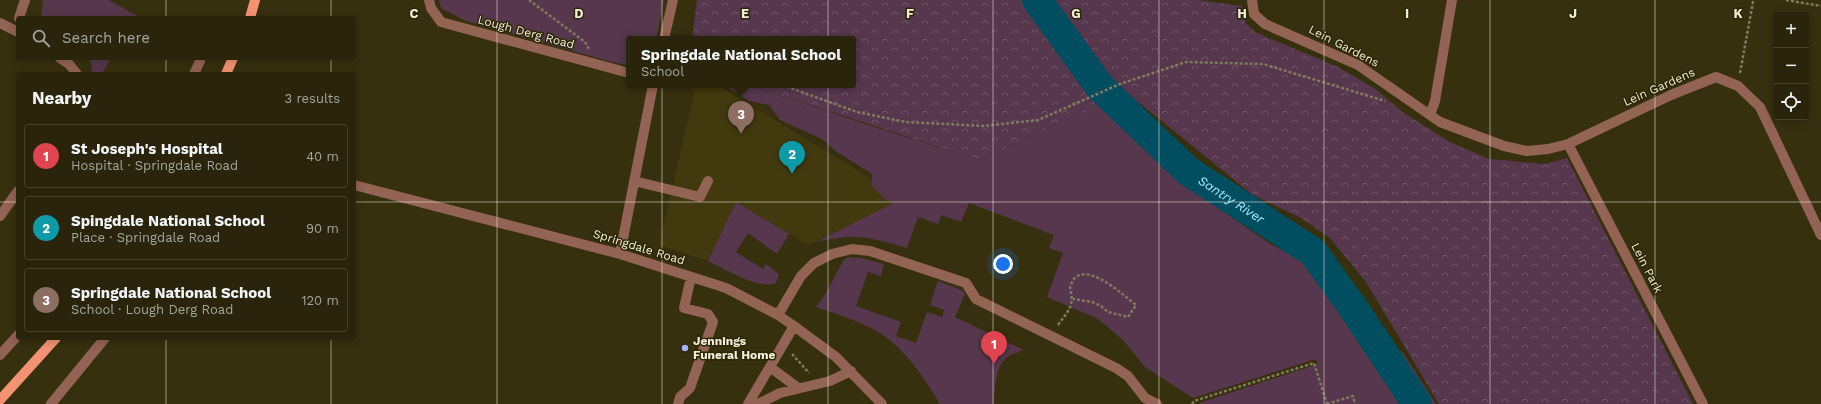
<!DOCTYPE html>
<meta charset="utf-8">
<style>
body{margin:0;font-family:"Work Sans",sans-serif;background:#312c14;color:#f1f3f6}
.controls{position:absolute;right:12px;top:12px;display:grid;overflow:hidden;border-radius:4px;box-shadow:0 2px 10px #0003}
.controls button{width:36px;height:36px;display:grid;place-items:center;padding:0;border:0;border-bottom:1px solid #45412c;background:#29240b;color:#f1f3f6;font:20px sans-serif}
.you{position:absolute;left:1003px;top:264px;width:14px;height:14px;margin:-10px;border:3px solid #fff;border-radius:50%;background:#1a73e8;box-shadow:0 0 0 6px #1a73e833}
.badge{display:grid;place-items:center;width:26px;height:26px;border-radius:50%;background:#a7b1fc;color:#fff;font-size:13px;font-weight:700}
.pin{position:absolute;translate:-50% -33px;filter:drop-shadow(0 1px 2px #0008)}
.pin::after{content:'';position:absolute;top:21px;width:14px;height:12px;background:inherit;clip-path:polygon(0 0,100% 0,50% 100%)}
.popup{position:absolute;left:626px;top:36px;width:230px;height:52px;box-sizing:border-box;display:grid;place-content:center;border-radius:4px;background:#29240b;filter:drop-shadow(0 1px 3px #0005);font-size:13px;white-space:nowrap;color:#a5a49d}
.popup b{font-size:15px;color:#f1f3f6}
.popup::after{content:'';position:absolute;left:50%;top:100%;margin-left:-8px;border:8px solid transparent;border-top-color:#29240b}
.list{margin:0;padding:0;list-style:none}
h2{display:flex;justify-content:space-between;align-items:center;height:52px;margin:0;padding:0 16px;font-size:17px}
h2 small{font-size:13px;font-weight:400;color:#a5a49d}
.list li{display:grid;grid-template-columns:26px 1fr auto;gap:12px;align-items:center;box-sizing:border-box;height:64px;margin:0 8px 8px;padding:0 8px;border:1px solid #45412c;border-radius:4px}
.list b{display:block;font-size:15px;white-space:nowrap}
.list p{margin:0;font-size:13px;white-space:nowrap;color:#a5a49d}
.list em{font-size:13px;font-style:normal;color:#a5a49d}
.icon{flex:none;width:22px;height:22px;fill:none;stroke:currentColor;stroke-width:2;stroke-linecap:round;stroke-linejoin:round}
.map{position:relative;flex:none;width:1821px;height:404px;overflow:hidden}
.search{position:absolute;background:#29240b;box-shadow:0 2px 10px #0003;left:16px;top:16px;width:340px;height:44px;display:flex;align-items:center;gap:10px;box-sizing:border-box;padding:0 14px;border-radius:4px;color:#a5a49d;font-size:15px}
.panel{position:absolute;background:#29240b;box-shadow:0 2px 10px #0003;left:16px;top:72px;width:340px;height:268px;border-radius:4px}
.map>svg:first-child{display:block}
.built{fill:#42390f}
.grass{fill:#56374d}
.park{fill:url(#park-crowns)}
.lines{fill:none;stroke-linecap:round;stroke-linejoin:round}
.river{stroke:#004e5f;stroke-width:30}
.path{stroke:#807a5f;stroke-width:2.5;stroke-dasharray:3 2;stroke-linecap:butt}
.minor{stroke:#936354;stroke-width:10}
.major{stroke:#f49374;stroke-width:10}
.grid{fill:none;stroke:#f1eddb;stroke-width:1;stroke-opacity:0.55}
.poi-dot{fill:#a7b1fc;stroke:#2d2604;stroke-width:1.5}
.labels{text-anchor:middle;stroke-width:3;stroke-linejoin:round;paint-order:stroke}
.street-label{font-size:12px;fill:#f1eddb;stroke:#2d2604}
.poi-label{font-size:12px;font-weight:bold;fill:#f1eddb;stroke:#2d2604;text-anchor:start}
.water-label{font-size:13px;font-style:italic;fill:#a7e9fc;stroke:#2d2604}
.grid-label{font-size:13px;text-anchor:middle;font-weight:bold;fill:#f1eddb;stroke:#2d2604;stroke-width:3;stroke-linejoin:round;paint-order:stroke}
</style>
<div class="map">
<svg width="1821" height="404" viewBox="0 0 1821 404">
<defs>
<pattern id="park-crowns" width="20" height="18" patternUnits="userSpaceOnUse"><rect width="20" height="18" fill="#56374d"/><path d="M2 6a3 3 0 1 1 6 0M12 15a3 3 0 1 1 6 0" fill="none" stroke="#6f5466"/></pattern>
</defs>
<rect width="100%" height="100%" fill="#37300f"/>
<!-- built -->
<path class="built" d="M696 85H717L903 198 816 242 809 244 801 241 736 202 708 261 659 245Z"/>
<!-- grass -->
<path class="grass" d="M43 0H108L136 15 135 18H41Z
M439 0H664L656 39H629V65H627L608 61 466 21 441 8Z
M86 58H111L102 74H92L91 62Z
M725 85H749L862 123 979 160 1102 104 1141 137 1178 180 1270 244 1297 257 1315 271 1404 354 1436 404H1201L1199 403 1318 364 1316 359 1193 398 1145 367 1123 340 1098 319 1047 297 1063 253 1049 248 1054 235 969 203 961 222 941 215 938 224 918 217 907 248C869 237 856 233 816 242L895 202 886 200 872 186V174L837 152 822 139 780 120 769 105 749 101Z
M736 202 789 234 777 254 748 233 736 252 763 269 766 264 779 274 776 283C758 290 725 269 708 261Z
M848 257 861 258 884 264 881 276 868 272 856 306 901 322 896 336 916 343 927 312 942 317 944 310 930 305 938 281 963 291 965 294 955 317 1024 350C1018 352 1011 354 1006 358 995 368 995 389 994 403L995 404H940C924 378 905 348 878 332 859 321 837 314 816 307L826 293 843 261Z"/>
<!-- park -->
<path class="park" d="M697 0H1197L1242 6 1245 23 1257 33 1338 67 1374 88 1404 113 1450 142 1489 159 1545 164 1567 158 1693 404H1439L1366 282 1330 238 1301 218 1253 195 1127 93 979 160 749 85H853V39H692Z"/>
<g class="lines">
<!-- river -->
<path class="river" id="s1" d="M1037 0 1100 87 1188 171 1313 252 1356 312 1417 404"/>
<!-- path -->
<path class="path" d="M529 0 585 42 589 49
M1786 0 1821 6
M1740 73 1753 2 1755 0
M782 85 857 112 906 122 984 126 1038 120 1120 84 1186 62 1263 64 1385 101
M1058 325C1068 311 1075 306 1070 288 1071 284 1073 279 1076 277 1092 265 1124 296 1136 305L1128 317 1108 312 1101 306 1092 302 1073 299
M792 354 809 373
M1192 404 1194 401 1314 363 1327 404
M1327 404 1353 396 1355 404"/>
<!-- minor -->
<path class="minor" d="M429 0 431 8 441 22 629 73
M1252 0 1254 14 1265 24 1358 65 1440 122 1504 146 1527 151 1548 149 1568 144 1671 95 1716 77 1738 86 1760 107 1821 235
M19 18 25 0
M0 23 18 32
M664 39 673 0
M60 58 69 64 77 74
M194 74 200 61
M1430 115 1435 101 1452 0
M1568 144 1703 404
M634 181 700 197 708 181
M354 185 620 254 726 288 778 315 794 326 836 357 882 404
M0 216 18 191
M620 254 653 85
M778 315 801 276 814 263 832 254 852 249 870 251 966 283 976 299 1116 368 1128 376 1145 398 1157 404
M0 355 18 335
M770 367 798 388
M51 404 105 338
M678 404 680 397 690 388 713 322 708 314 684 308 691 277
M748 404 794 326
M758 404 780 393 830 381 851 371"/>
<!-- major -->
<path class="major" d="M250 18 255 0
M226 74 233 58
M0 400 56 338"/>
</g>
<!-- grid -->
<path class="grid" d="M166 0V18M331 0V18M497 0V404M662 0V404M828 0V404M993 0V404M1159 0V404M1324 0V404M1490 0V404M1655 0V404M166 58V74M331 58V74M0 202H18M354 202H1821M166 338V404M331 338V404"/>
<!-- markers -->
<circle class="poi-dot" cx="685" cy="348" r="4"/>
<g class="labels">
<!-- street labels -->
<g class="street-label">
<text transform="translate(526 32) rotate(15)" y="4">Lough Derg Road</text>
<text transform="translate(1344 46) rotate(27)" y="4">Lein Gardens</text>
<text transform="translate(1659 87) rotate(-24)" y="4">Lein Gardens</text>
<text transform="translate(639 247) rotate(17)" y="4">Springdale Road</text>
<text transform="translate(1647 268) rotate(63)" y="4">Lein Park</text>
</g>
<!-- poi labels -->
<g class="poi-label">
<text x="693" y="345">Jennings<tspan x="693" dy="14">Funeral Home</tspan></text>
</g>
<!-- water labels -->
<g class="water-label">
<text dy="5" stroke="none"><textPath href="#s1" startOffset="281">Santry River</textPath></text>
</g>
</g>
<g class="grid-label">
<text x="414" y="18">C</text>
<text x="579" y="18">D</text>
<text x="745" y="18">E</text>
<text x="910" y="18">F</text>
<text x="1076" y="18">G</text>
<text x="1242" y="18">H</text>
<text x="1407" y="18">I</text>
<text x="1573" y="18">J</text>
<text x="1738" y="18">K</text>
</g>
</svg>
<div class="controls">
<button>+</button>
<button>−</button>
<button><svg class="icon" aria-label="locate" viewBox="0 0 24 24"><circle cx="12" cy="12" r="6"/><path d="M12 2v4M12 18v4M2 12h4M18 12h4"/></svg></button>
</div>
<div class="you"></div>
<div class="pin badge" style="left:994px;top:364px;background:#e0444e">1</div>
<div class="pin badge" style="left:792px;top:174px;background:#0f9aa8">2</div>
<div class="pin badge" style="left:741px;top:134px;background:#8d6e63">3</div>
<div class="popup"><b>Springdale National School</b>School</div>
<div class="search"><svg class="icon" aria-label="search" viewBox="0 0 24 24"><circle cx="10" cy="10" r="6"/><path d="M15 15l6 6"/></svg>Search here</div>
<section class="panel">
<h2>Nearby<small>3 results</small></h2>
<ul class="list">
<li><span class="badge" style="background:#e0444e">1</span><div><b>St Joseph's Hospital</b><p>Hospital · Springdale Road</p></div><em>40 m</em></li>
<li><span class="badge" style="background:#0f9aa8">2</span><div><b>Spingdale National School</b><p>Place · Springdale Road</p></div><em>90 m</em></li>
<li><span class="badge" style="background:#8d6e63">3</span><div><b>Springdale National School</b><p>School · Lough Derg Road</p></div><em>120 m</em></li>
</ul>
</section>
</div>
